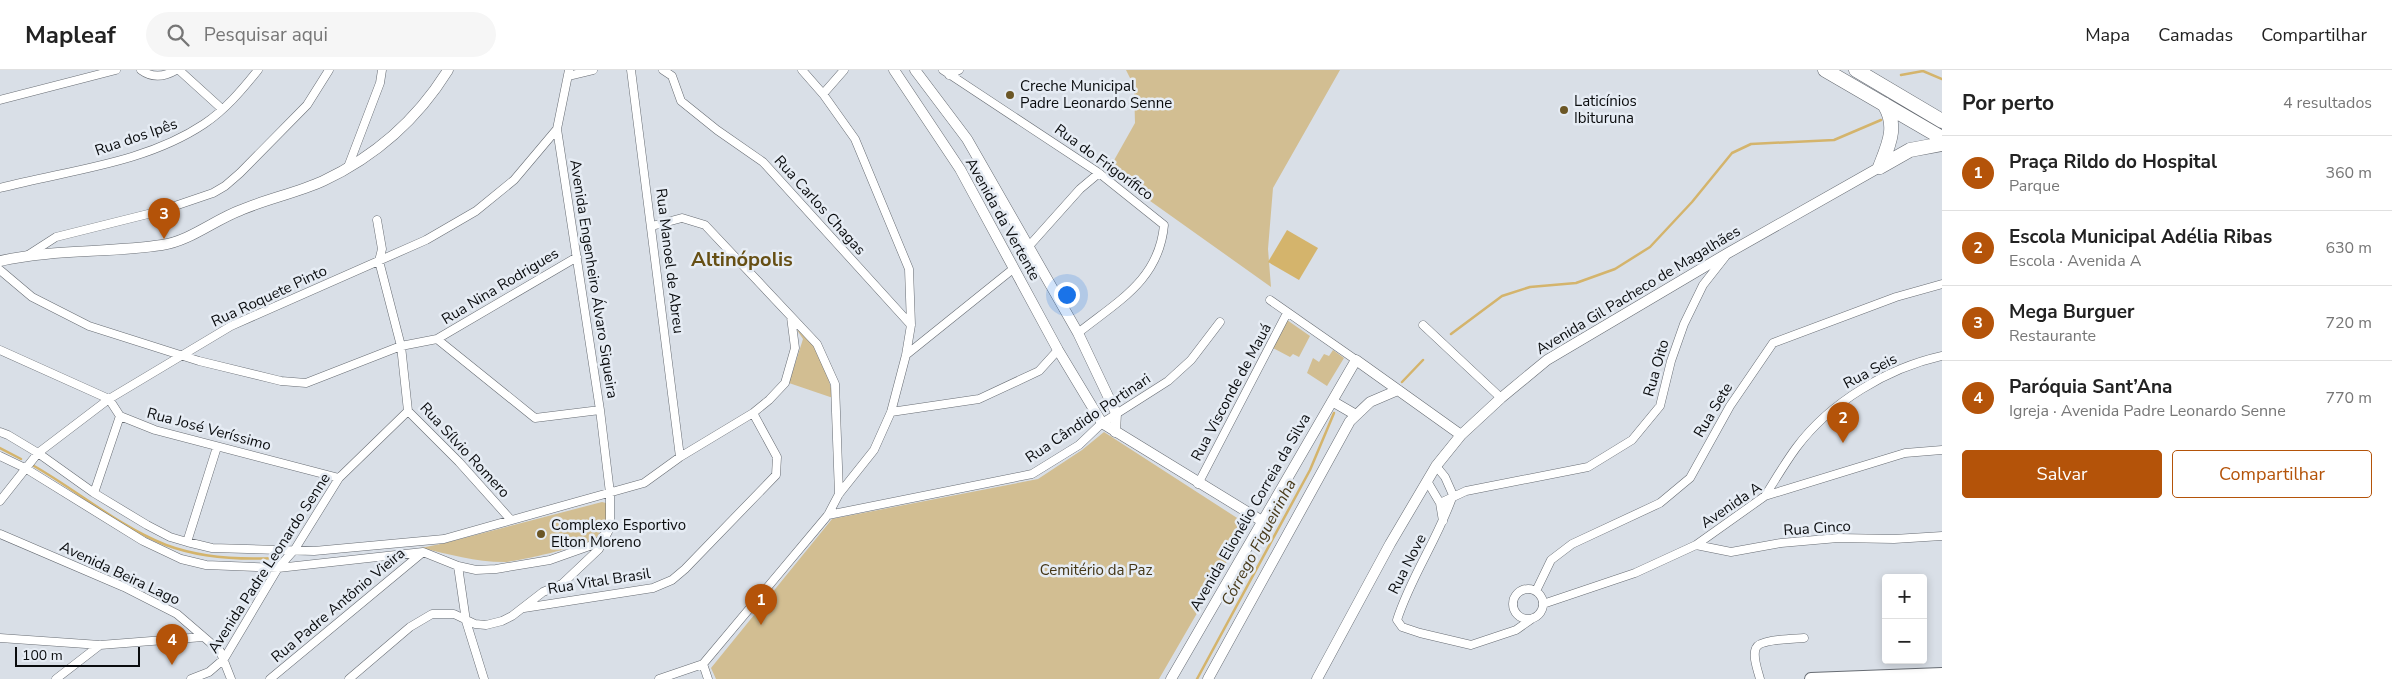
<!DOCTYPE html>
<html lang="pt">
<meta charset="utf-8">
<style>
body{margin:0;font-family:"Nunito Sans",sans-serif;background:#f6f6f6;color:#222}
.controls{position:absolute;right:15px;bottom:15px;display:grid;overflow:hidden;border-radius:5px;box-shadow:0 2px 8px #0003}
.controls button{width:45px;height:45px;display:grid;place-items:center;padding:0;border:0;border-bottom:1px solid #e0e0e0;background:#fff;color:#222;font:25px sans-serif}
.scale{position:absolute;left:15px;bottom:12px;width:125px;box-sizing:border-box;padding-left:5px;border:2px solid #0a0c0e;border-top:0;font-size:14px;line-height:18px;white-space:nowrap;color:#0a0c0e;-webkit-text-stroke:4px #e6ecf4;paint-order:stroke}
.you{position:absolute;left:1066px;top:224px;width:18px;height:18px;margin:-12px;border:4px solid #fff;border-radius:50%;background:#1a73e8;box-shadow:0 0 0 8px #1a73e833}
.badge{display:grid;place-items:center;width:32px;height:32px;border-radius:50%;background:#b45309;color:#fff;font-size:16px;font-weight:700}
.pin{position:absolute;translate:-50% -41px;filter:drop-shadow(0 1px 2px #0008)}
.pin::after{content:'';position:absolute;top:26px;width:18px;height:15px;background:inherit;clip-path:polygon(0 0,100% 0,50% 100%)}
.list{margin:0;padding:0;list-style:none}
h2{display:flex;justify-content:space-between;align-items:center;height:65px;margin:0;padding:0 20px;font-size:21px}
h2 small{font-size:16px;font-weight:400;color:#767676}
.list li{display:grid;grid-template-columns:32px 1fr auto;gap:15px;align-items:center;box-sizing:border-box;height:75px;padding:0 20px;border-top:1px solid #e0e0e0}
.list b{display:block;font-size:19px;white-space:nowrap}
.list p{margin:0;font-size:16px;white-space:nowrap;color:#767676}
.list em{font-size:16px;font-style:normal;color:#767676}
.actions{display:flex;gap:10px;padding:15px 20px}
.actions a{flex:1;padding:11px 0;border:1px solid #b45309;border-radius:5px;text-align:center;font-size:18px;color:#b45309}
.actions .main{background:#b45309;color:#fff}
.icon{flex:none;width:28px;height:28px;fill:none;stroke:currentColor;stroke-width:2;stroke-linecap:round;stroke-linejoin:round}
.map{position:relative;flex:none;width:1942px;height:609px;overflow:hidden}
header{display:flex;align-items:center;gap:30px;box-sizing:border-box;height:70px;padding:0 25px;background:#fff;border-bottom:1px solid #e0e0e0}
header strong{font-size:24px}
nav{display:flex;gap:28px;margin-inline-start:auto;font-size:18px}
.search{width:350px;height:45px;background:#f6f6f6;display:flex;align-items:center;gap:12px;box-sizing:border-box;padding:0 18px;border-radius:28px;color:#767676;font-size:19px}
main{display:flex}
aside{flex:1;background:#fff}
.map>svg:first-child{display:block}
.green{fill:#d2be92}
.water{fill:#d4b46c}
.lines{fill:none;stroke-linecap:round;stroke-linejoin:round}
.stream{stroke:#d4b46c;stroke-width:2.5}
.minor-casing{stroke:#676c73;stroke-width:9}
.tertiary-casing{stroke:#676c73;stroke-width:11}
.primary-casing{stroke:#676c73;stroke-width:14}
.trunk-casing{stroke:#676c73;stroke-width:15}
.minor{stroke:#fff;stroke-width:8}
.tertiary{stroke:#fff;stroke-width:10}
.primary{stroke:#fff;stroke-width:12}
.trunk{stroke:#fff;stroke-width:14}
.poi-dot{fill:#6b5625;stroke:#e6ecf4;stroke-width:2}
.labels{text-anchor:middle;stroke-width:5;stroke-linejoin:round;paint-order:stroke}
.poi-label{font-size:15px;fill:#0a0c0e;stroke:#e6ecf4;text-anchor:start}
.street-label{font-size:15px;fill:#0a0c0e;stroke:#e6ecf4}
.park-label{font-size:15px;fill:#433515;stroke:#e6ecf4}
.water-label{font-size:16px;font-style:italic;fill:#483a1a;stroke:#e6ecf4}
.district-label{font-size:20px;font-weight:bold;fill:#664f14;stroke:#e6ecf4}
</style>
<header>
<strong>Mapleaf</strong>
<div class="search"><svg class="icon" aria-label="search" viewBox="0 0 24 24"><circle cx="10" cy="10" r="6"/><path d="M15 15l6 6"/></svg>Pesquisar aqui</div>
<nav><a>Mapa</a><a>Camadas</a><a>Compartilhar</a></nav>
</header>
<main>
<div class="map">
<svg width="1942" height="609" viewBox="0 0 1942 609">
<rect width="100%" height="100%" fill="#d9dfe7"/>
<!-- green -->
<path class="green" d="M1126 0H1340L1273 118 1268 179 1271 217 1108 101 1135 53 1134 16Z
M1287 250 1310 266 1299 287 1293 284 1290 287 1273 278Z
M797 260C819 269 829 306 833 328L789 313 803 269Z
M1333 280 1344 288 1327 316 1307 303 1313 288 1319 292 1324 284 1329 286Z
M1104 362 1248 455 1159 609H716L711 598 832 449 1038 409 1082 380Z
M602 432 606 433C608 445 608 459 597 468 589 475 516 492 504 492 476 492 448 484 421 478L445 473Z"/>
<!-- water -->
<path class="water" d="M1287 160 1318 178 1299 210 1268 192Z"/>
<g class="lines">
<!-- stream -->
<path class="stream" d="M1901 5 1923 1 1942 9
M1451 264 1502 226 1530 217 1576 213 1615 199 1650 177 1692 132 1732 83 1751 74 1834 70 1881 50
M1402 312 1423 290
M0 378 21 389
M34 396C78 421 118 456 166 475 201 488 239 490 276 488
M1197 609 1310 400 1334 343"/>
<!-- minor casing -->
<g class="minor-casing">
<path id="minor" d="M141 0C152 8 164 7 176 0
M179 0 222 39
M631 0 680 387
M663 0 672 6 681 31 717 60 763 92 911 255
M943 0 1099 103 1164 155C1159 210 1118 231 1078 263
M949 5 959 0
M568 6 593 0
M823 24 844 0
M0 30 116 0
M348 97 380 13 382 0
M0 118C68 100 144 94 204 54 225 40 242 20 258 0
M377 150 382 179 379 191 401 276 408 341 459 392 511 450
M652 156 682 148 705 155 817 274 835 314 839 424
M1029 176 1080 119 1099 103
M28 185 56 167 160 141 213 123 225 116 240 103 307 35 329 0
M0 200 32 227 89 256 199 291 281 311 306 313 401 276 437 269 577 187
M1270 230 1356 290
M1423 255 1501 328
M437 269 535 348 600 340
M0 280 109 329 120 346 155 360 339 408
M906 285 1013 199
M891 342 979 329 1039 301 1058 280
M0 362 8 365 38 383 94 423 147 455 170 467 187 472 212 478 314 481 444 469 644 413 680 387 753 343 769 330 785 313 795 278 791 247
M0 386 25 398 143 471 181 489 206 495 278 498 423 482 458 496 476 500 496 499 550 490 598 473 603 466
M1436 396 1445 407 1453 425C1438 469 1411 506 1397 550L1402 557 1420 563 1471 575 1516 560 1533 548
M1427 411 1440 433 1443 451
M1198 414 1287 243
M94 423 120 346
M1765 426C1775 410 1785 393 1796 378 1830 332 1888 298 1942 286
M0 431 38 383 109 329 231 256 426 170 476 141 514 110 557 59
M1440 433 1466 421 1588 397 1632 370 1660 336 1671 291 1684 254 1703 215 1725 187
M828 445 1032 404 1079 375 1102 353 1168 311 1191 290 1220 252
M0 464 124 517 177 544 220 581 231 609
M187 472 217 377
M1696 475 1731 482 1781 473 1838 468 1894 469 1942 466
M458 496 466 551 484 609
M1513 534a15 15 0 1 1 30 0a15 15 0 1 1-30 0Z
M1536 521 1551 490 1572 474 1660 433 1690 408 1730 336 1773 273 1896 227 1942 214
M1543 534 1635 503 1696 475 1765 426 1905 383 1942 380
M524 538 653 518 672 510 685 499 776 405 777 387 753 343
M0 568 100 575 203 567
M703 594 708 609
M56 609 100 575
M191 609 209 602 224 589 278 498 295 479 339 408 408 341
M270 609 422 483
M349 609 410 557 432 544H454L475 554 486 555 502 551 512 546 543 522 562 514 599 479 610 458V423L600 340 557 59 569 0
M659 609 703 594 828 445 839 424 874 380 891 342 906 285 911 255 909 199 855 69 823 24 802 0
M1760 609C1758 601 1752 586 1756 578 1760 569 1794 569 1804 568"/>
</g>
<!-- tertiary casing -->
<g class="tertiary-casing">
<path id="tertiary" d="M894 0 960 99 1058 280 1102 353 1262 451
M915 0 967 69 1078 263 1116 343 1115 362
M0 191C53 179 108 183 162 175 190 171 214 150 241 140 267 129 296 123 323 111 376 86 417 50 448 0
M1332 331 1356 345
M1171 609 1356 290 1461 365
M1208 609 1350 351 1370 332 1398 320
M1317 609 1390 474 1436 396 1461 365 1501 328 1547 290 1728 183 1880 97"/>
</g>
<!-- primary casing -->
<g class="primary-casing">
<path id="primary" d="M1811 609 1942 604"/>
</g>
<!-- trunk casing -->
<g class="trunk-casing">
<path id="trunk" d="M1825 0 1942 68
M1856 0 1942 51
M1880 97C1889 74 1898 56 1884 34
M1880 97 1910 80 1942 74"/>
</g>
<!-- minor -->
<use href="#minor" class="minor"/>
<!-- tertiary -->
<use href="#tertiary" class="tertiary"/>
<!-- primary -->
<use href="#primary" class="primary"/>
<!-- trunk -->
<use href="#trunk" class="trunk"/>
</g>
<!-- markers -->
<g class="poi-dot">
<circle cx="1010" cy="25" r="5"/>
<circle cx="1564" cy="40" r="5"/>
<circle cx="541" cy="464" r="5"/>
</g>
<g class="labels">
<!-- poi labels -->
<g class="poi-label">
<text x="1020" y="21">Creche Municipal<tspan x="1020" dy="17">Padre Leonardo Senne</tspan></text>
<text x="1574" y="36">Laticínios<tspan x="1574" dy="17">Ibituruna</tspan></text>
<text x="551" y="460">Complexo Esportivo<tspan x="551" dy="17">Elton Moreno</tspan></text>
</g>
<!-- street labels -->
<g class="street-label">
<text transform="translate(136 67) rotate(-19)" y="5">Rua dos Ipês</text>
<text transform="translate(1104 92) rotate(36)" y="5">Rua do Frigorífico</text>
<text transform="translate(820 135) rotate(48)" y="5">Rua Carlos Chagas</text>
<text transform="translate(1003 149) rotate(61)" y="5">Avenida da Vertente</text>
<text transform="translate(670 191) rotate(83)" y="5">Rua Manoel de Abreu</text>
<text transform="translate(594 209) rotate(81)" y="5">Avenida Engenheiro Álvaro Siqueira</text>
<text transform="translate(500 216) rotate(-31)" y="5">Rua Nina Rodrigues</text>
<text transform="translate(1638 220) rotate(-31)" y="5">Avenida Gil Pacheco de Magalhães</text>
<text transform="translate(269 226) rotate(-25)" y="5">Rua Roquete Pinto</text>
<text transform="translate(1656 298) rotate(-74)" y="5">Rua Oito</text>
<text transform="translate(1870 301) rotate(-28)" y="5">Rua Seis</text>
<text transform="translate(1231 322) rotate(-62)" y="5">Rua Visconde de Mauá</text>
<text transform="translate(1713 340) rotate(-59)" y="5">Rua Sete</text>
<text transform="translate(1088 348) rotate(-34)" y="5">Rua Cândido Portinari</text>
<text transform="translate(209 359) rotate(15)" y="5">Rua José Veríssimo</text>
<text transform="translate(465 380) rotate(47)" y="5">Rua Sílvio Romero</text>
<text transform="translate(1731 435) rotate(-34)" y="5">Avenida A</text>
<text transform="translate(1250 442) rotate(-60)" y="5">Avenida Elionélio Correia da Silva</text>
<text transform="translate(1817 458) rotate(-4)" y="5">Rua Cinco</text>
<text transform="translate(269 493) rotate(-57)" y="5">Avenida Padre Leonardo Senne</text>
<text transform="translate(1407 494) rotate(-63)" y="5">Rua Nove</text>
<text transform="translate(120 503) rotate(25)" y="5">Avenida Beira Lago</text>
<text transform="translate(599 511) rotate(-9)" y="5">Rua Vital Brasil</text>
<text transform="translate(338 535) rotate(-40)" y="5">Rua Padre Antônio Vieira</text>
</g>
<!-- park labels -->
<g class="park-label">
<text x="1096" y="505">Cemitério da Paz</text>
</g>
<!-- water labels -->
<g class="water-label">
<text transform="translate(1258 472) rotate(-62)" y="6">Córrego Figueirinha</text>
</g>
<!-- district labels -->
<g class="district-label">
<text x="742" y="196">Altinópolis</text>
</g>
</g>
</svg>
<div class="controls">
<button>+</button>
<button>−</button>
</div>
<div class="scale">100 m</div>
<div class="you"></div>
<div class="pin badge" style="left:761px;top:555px">1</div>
<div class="pin badge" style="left:1843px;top:373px">2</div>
<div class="pin badge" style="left:164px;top:169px">3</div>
<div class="pin badge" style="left:172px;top:595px">4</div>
</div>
<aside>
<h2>Por perto<small>4 resultados</small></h2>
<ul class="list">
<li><span class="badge">1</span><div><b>Praça Rildo do Hospital</b><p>Parque</p></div><em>360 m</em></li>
<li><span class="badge">2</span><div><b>Escola Municipal Adélia Ribas</b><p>Escola · Avenida A</p></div><em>630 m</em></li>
<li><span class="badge">3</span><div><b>Mega Burguer</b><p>Restaurante</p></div><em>720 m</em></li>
<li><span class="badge">4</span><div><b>Paróquia Sant’Ana</b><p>Igreja · Avenida Padre Leonardo Senne</p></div><em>770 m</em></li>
</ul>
<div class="actions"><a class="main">Salvar</a><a>Compartilhar</a></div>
</aside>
</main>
